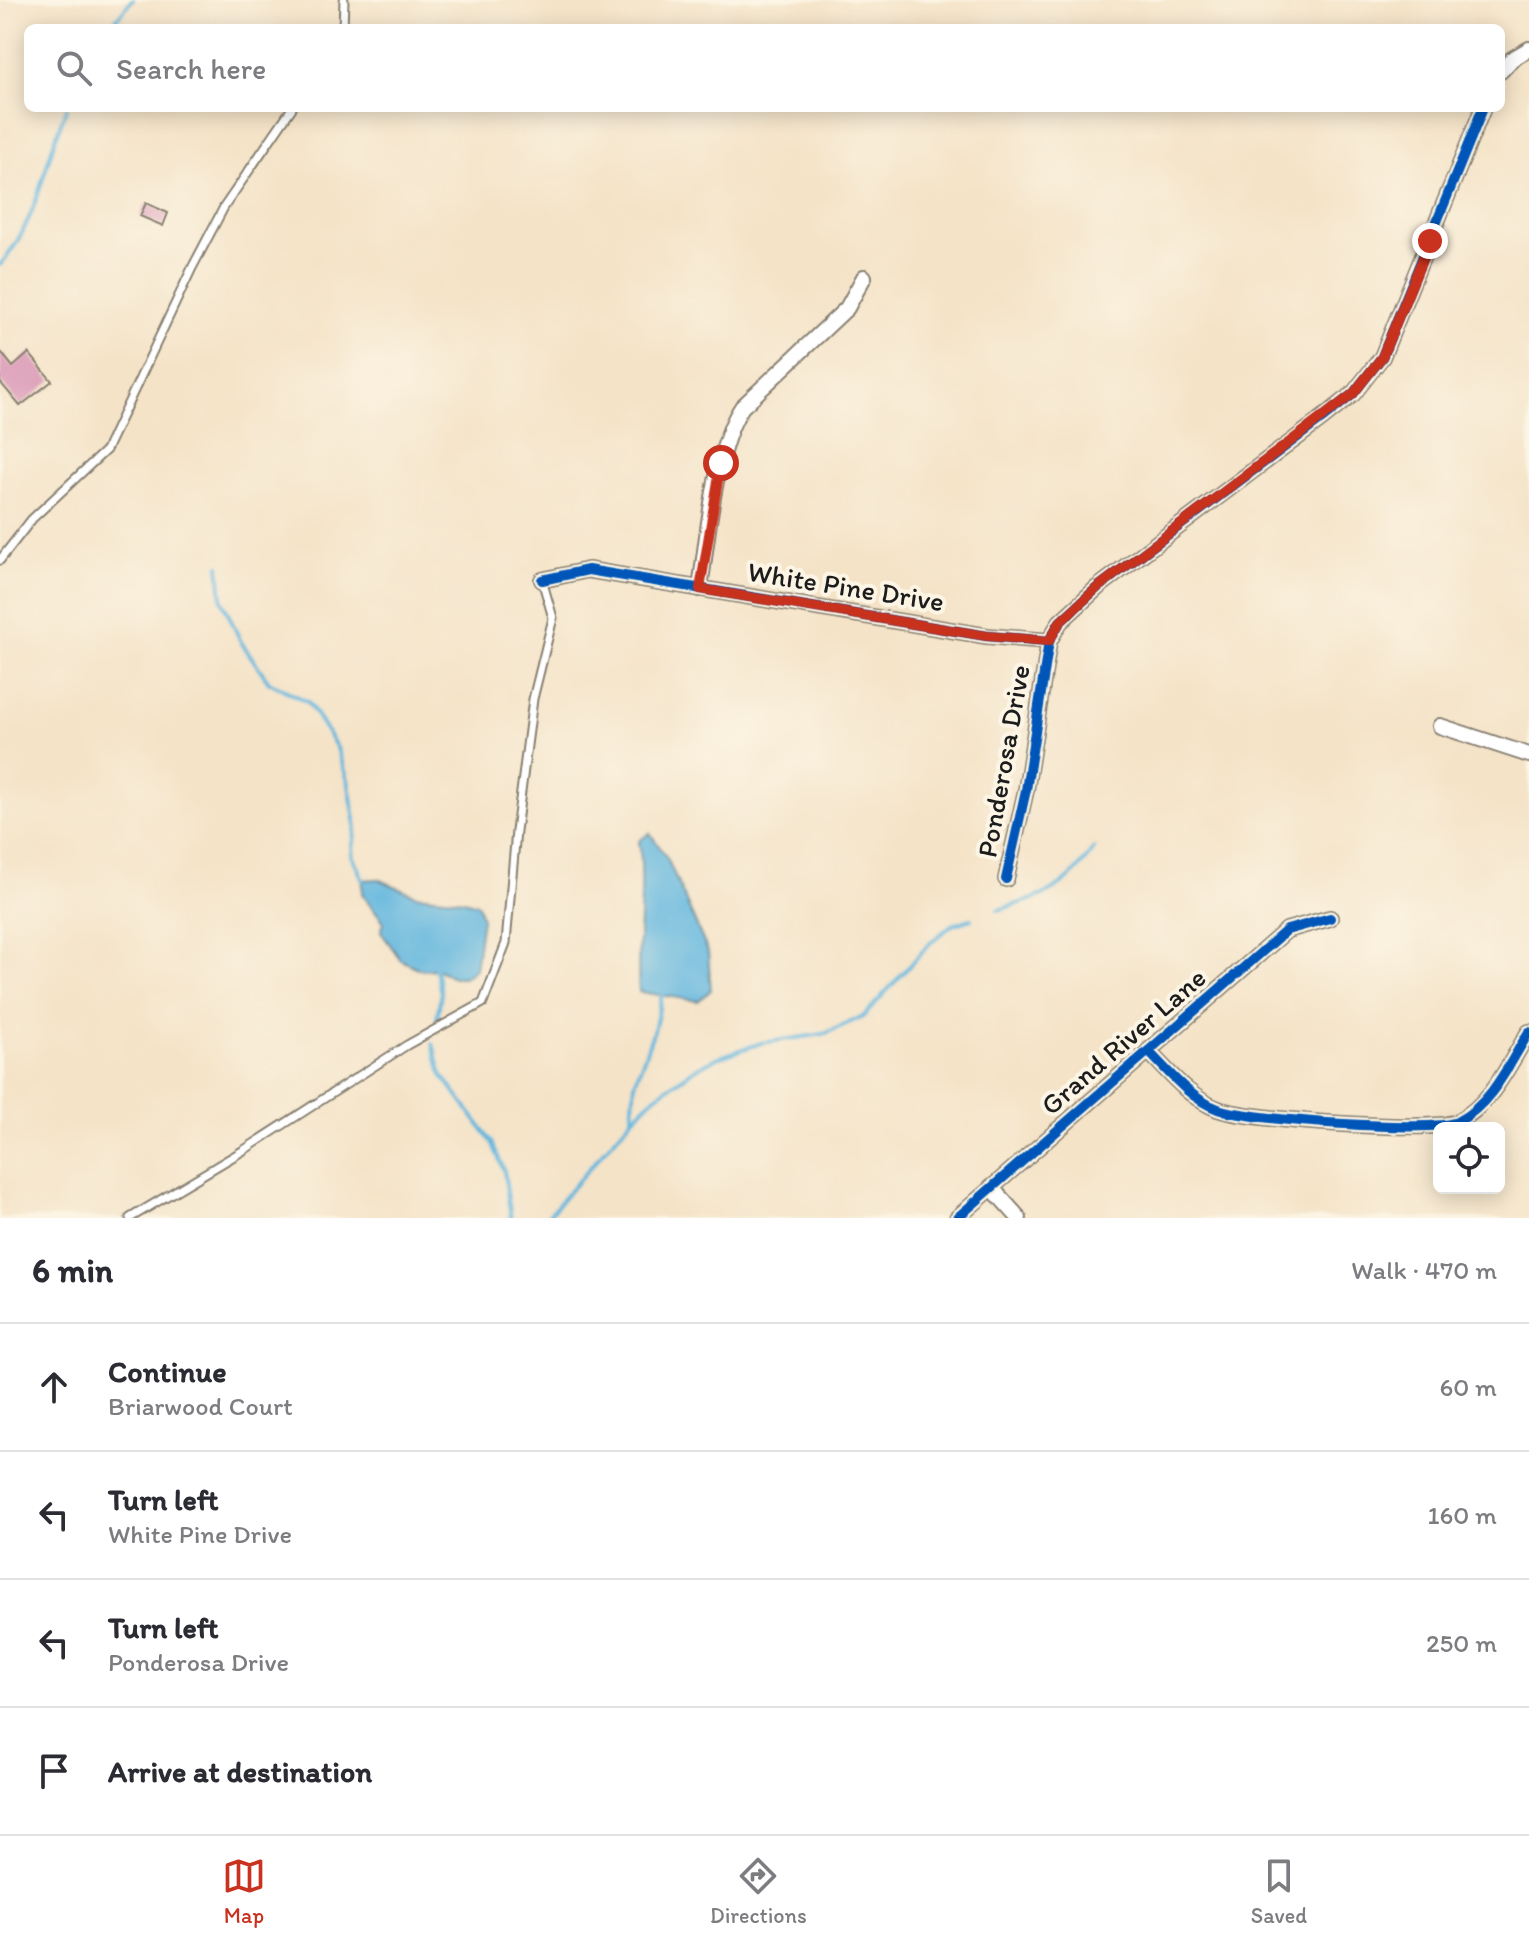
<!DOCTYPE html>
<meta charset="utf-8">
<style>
body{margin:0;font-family:Itim,sans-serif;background:#f2f2f3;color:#2b2b33}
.controls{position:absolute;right:24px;bottom:24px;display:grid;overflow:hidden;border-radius:12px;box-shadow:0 4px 20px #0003}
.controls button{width:72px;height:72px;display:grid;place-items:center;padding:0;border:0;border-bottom:2px solid #e1e1e2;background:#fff;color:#2b2b33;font:40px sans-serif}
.stop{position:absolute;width:24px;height:24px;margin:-18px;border:6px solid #c8321e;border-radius:50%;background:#fff}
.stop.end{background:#c8321e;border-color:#fff;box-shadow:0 2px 8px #0008}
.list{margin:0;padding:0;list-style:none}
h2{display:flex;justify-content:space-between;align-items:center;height:104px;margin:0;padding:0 32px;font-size:34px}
h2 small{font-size:26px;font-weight:400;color:#7c7c81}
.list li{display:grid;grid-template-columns:52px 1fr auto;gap:24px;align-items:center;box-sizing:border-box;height:128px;padding:0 32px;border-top:2px solid #e1e1e2}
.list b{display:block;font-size:30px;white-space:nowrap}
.list p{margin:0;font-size:26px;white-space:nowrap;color:#7c7c81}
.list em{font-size:26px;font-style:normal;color:#7c7c81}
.icon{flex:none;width:44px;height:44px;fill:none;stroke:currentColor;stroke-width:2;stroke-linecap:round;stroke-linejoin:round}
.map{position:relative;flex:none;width:1529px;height:1218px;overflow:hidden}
.search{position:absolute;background:#fff;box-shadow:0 4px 20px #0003;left:24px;right:24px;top:24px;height:88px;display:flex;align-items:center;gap:20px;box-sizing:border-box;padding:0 28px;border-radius:12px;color:#7c7c81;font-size:30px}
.sheet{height:616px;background:#fff}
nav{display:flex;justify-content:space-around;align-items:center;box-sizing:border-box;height:112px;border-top:2px solid #e1e1e2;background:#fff;font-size:22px;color:#7c7c81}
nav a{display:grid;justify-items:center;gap:4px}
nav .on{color:#c8321e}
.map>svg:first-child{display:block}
.water{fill:#61b6de;stroke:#3e697d;stroke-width:2}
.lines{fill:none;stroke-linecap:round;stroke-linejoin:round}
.stream{stroke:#61b6de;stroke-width:4}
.building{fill:#d68db1}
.service-casing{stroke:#888072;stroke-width:11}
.minor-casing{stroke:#888072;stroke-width:18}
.service{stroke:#fff;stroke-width:7}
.minor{stroke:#fff;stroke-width:14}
.cycleway-casing{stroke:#fcf5e5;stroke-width:15}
.cycleway{stroke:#0057b8;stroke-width:10}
.route{stroke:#c8321e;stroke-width:10}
.labels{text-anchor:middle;stroke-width:8;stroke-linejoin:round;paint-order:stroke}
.street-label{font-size:28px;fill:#1c1c1c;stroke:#fcf5e5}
</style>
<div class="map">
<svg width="1529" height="1218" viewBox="0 0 1529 1218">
<rect width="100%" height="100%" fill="#fcf5e5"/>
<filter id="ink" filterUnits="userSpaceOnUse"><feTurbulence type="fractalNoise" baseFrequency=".0125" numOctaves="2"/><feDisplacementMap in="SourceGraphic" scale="16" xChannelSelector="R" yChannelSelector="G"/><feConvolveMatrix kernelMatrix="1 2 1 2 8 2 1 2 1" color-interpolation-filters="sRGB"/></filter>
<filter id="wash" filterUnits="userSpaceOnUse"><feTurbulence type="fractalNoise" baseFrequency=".006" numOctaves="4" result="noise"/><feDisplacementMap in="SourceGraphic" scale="32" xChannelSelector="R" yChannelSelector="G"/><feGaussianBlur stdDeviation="1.8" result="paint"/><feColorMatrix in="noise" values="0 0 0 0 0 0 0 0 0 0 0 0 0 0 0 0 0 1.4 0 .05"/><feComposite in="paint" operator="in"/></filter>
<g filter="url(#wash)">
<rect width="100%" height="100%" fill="#f4e3c7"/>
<!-- water -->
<path class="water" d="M650 833 667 858 708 952 711 990 698 1001 639 992C635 941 646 891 639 841Z
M378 879 416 895 464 900 478 904 482 918 475 969 465 977H453L436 969 422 970 401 960 381 932 384 922 362 894 363 880Z"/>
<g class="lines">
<!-- stream -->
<path class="stream" d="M109 28 132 0
M0 265C40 220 43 161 67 108
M219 565 222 600 241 642 269 682 308 702 337 748 348 780 356 825 352 855 363 880
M998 910C1045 896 1066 891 1094 848
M436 969 441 993 437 1019
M433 1044 442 1075 492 1142 504 1171 511 1218
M632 1117 635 1083 655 1027 662 995
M546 1218 632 1119 656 1096 695 1069 717 1058 761 1043 824 1034 864 1016 931 942 952 925 971 919"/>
</g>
<g id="blocks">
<!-- building -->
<path class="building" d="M146 203 168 213 163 226 140 216Z
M0 351 13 367 29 353 52 381 20 406 0 382Z"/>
</g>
</g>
<g filter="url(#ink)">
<use href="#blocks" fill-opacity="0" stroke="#888072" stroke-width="2"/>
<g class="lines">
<!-- service casing -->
<g class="service-casing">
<path id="service" d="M343 28 344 0
M0 560 32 519 106 450 192 268 224 207 292 108
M130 1218 244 1150 407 1045 483 1003 506 943 516 831 533 699 553 618 542 580"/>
</g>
<!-- minor casing -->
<g class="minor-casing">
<path id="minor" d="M1501 71 1512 59 1529 49
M542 580 588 570 987 636 1049 641
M700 589C707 540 715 446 742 407L847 308 864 277
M1440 726 1529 755
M1006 879 1026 790 1049 641 1060 622 1097 588 1323 418 1353 394 1382 357 1483 108
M1148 1051C1169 1072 1189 1098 1218 1109 1247 1120 1433 1133 1457 1122 1492 1104 1509 1064 1529 1032
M991 1187 1019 1218
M957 1218 1287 930 1330 918"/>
</g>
<!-- service -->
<use href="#service" class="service"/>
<!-- minor -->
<use href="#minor" class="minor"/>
<!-- cycleway casing -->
<g class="cycleway-casing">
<path id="cycleway" d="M542 580 588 570 987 636 1049 641
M1006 879 1026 790 1049 641 1060 622 1097 588 1323 418 1353 394 1382 357 1483 108
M1148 1051C1169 1072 1189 1098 1218 1109 1247 1120 1433 1133 1457 1122 1492 1104 1509 1064 1529 1032
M957 1218 1287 930 1330 918"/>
</g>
<!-- cycleway -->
<use href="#cycleway" class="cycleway"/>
</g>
</g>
<g class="lines" filter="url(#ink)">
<!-- route -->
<path class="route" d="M721 463 700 589 987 636 1049 641 1060 622 1097 588 1353 394 1382 357 1430 241"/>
</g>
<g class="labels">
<!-- street labels -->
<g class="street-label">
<text transform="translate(846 586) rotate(9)" y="10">White Pine Drive</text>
<text transform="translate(1003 761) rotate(-80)" y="10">Ponderosa Drive</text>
<text transform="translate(1123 1041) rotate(-41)" y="10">Grand River Lane</text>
</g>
</g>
</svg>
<div class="controls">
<button><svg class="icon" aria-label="locate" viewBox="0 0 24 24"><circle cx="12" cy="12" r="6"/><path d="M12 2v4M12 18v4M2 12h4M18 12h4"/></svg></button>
</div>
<div class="stop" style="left:721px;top:463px"></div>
<div class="stop end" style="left:1430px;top:241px"></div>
<div class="search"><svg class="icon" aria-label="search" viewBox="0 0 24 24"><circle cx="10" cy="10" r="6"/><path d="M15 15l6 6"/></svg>Search here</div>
</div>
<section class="sheet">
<h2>6 min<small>Walk · 470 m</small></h2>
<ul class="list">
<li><svg class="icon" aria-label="ahead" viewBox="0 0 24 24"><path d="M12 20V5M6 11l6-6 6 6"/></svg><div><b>Continue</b><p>Briarwood Court</p></div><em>60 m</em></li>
<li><svg class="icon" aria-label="left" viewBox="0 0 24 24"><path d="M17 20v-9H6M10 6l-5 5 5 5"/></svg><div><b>Turn left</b><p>White Pine Drive</p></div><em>160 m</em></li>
<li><svg class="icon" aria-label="left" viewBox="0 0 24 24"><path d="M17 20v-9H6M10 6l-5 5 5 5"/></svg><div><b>Turn left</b><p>Ponderosa Drive</p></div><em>250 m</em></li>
<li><svg class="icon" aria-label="arrive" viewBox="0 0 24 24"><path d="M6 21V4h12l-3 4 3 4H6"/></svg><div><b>Arrive at destination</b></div></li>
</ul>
</section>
<nav>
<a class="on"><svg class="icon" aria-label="map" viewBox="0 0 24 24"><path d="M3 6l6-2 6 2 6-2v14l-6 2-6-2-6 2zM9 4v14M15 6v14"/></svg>Map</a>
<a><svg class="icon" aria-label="directions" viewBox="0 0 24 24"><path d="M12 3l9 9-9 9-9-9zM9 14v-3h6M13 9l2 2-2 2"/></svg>Directions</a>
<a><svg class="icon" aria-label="saved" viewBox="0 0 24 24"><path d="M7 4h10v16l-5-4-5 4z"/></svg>Saved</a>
</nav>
